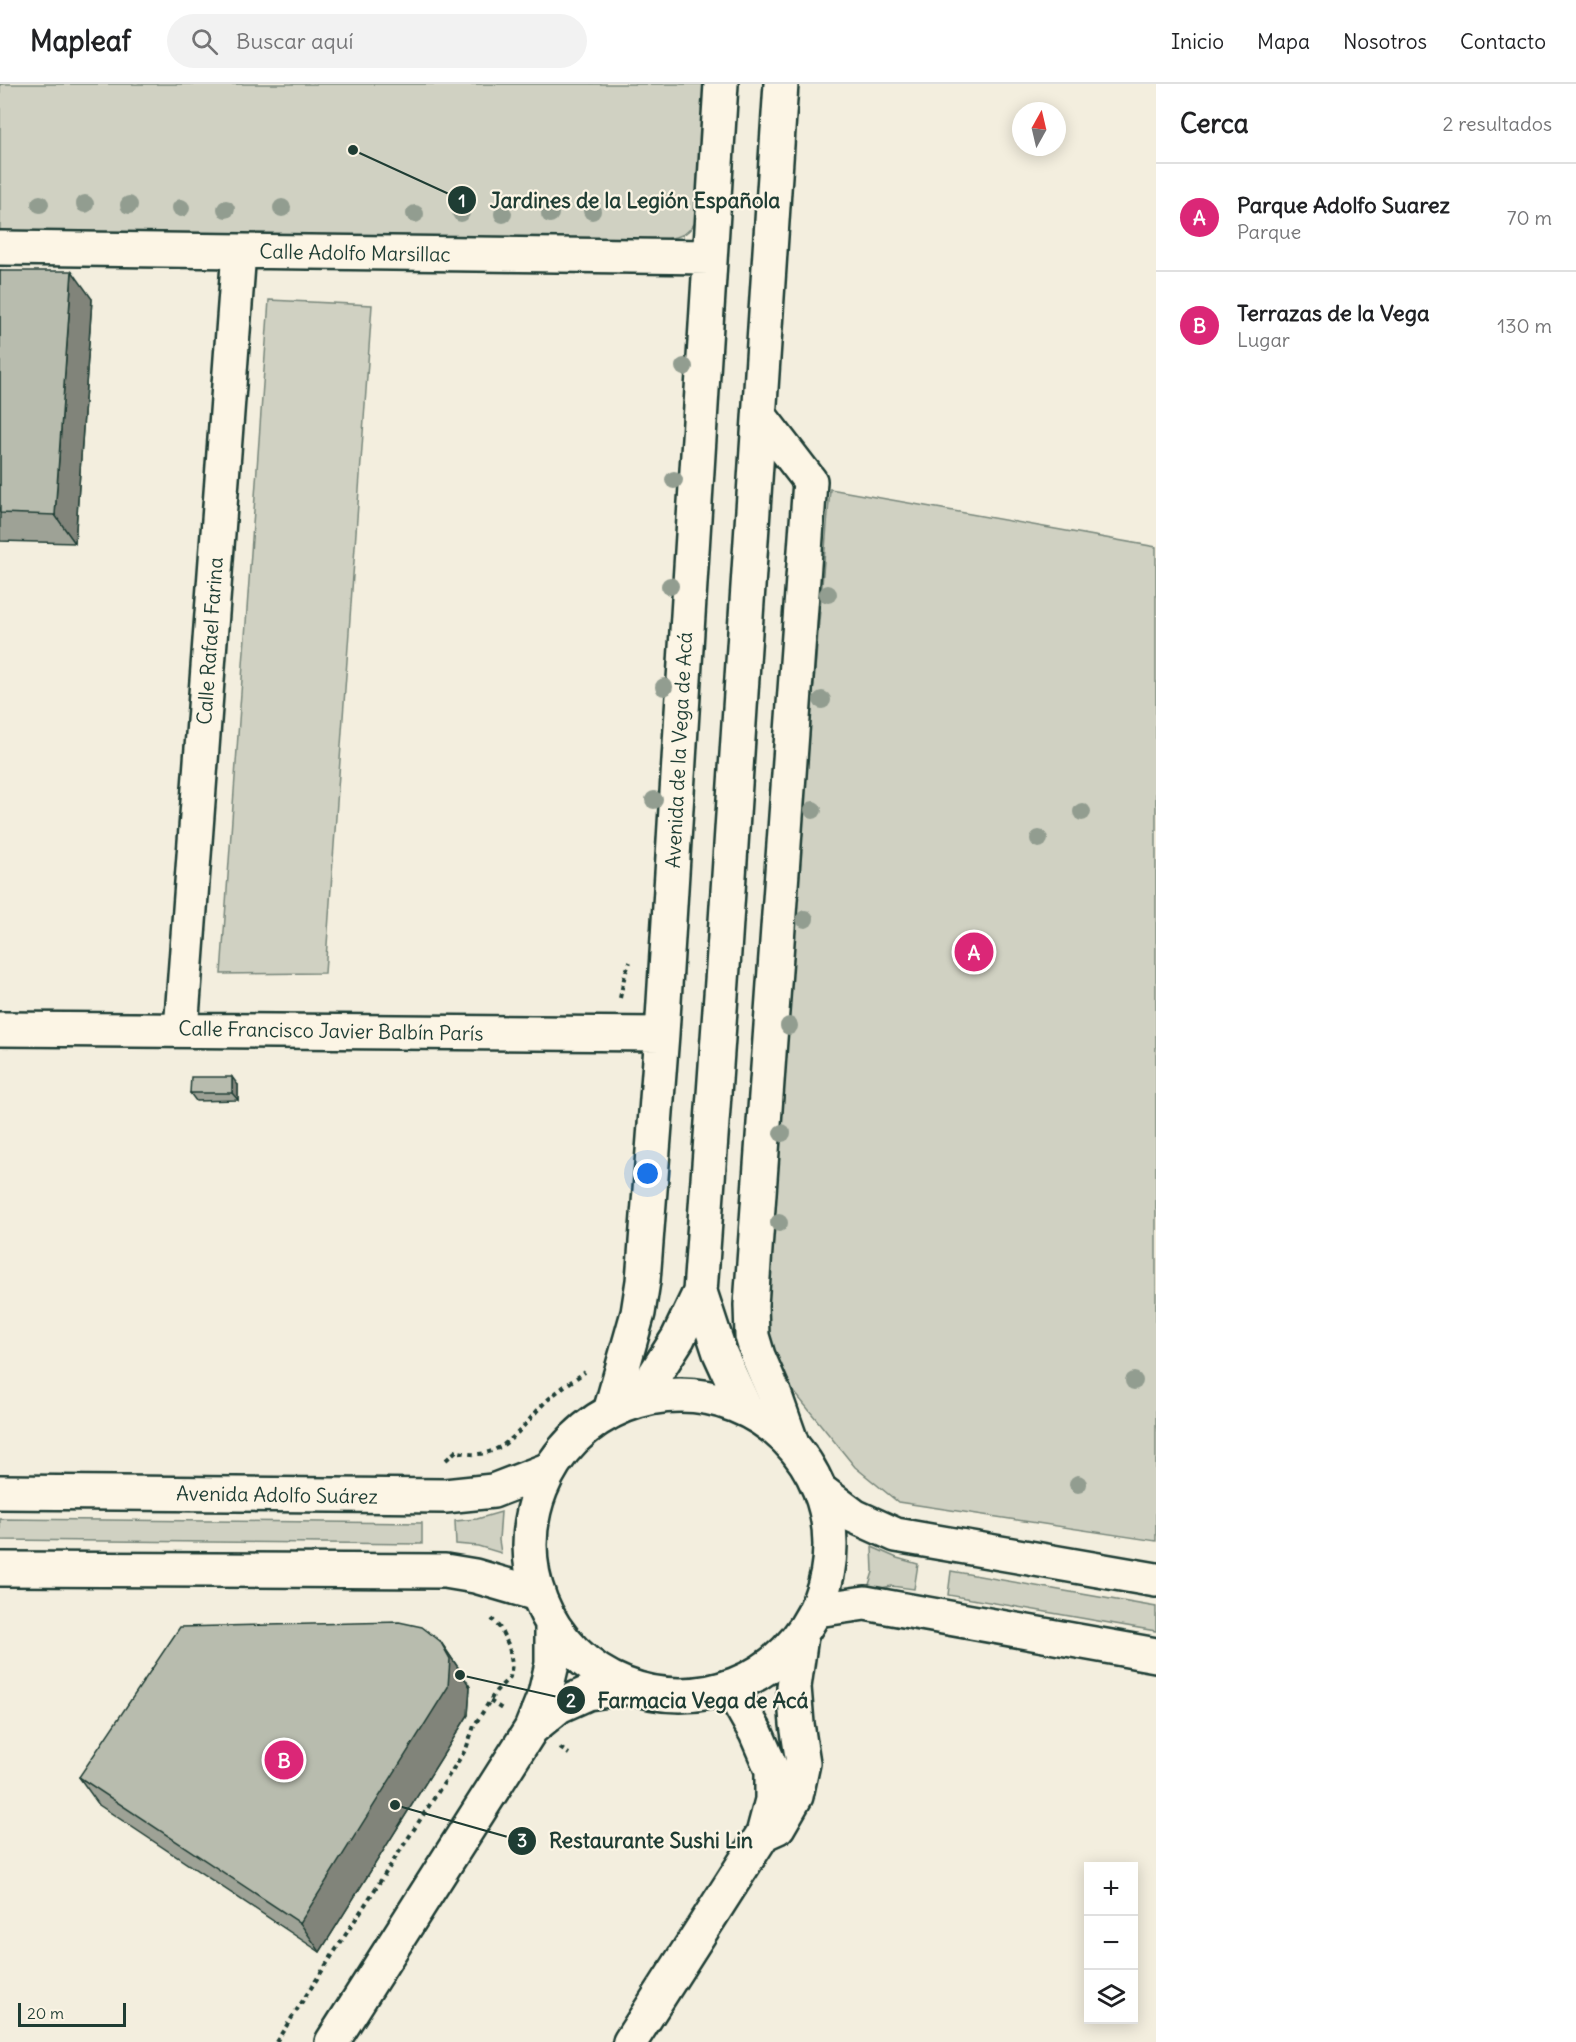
<!DOCTYPE html>
<html lang="es">
<meta charset="utf-8">
<style>
body{margin:0;font-family:Delius,sans-serif;background:#f2f2f2;color:#202124}
.controls{position:absolute;right:18px;bottom:18px;display:grid;overflow:hidden;border-radius:0px;box-shadow:0 3px 15px #0003}
.controls button{width:54px;height:54px;display:grid;place-items:center;padding:0;border:0;border-bottom:2px solid #e0e0e0;background:#fff;color:#202124;font:30px sans-serif}
.compass{position:absolute;left:1012px;top:18px;width:54px;height:54px;border-radius:50%;background:#fff;box-shadow:0 3px 15px #0003;rotate:8deg}
.scale{position:absolute;left:18px;bottom:15px;width:108px;box-sizing:border-box;padding-left:6px;border:3px solid #1f3d34;border-top:0;font-size:16px;line-height:21px;white-space:nowrap;color:#1f3d34;-webkit-text-stroke:4px #fcf5e5;paint-order:stroke}
.you{position:absolute;left:648px;top:1090px;width:21px;height:21px;margin:-15px;border:4px solid #fff;border-radius:50%;background:#1a73e8;box-shadow:0 0 0 9px #1a73e833}
.badge{display:grid;place-items:center;width:39px;height:39px;border-radius:50%;background:#db2777;color:#fff;font-size:20px;font-weight:700}
.pin{position:absolute;translate:-50% -50%;border:3px solid #fff;box-shadow:0 2px 6px #0006}
.list{margin:0;padding:0;list-style:none}
h2{display:flex;justify-content:space-between;align-items:center;height:78px;margin:0;padding:0 24px;font-size:26px}
h2 small{font-size:20px;font-weight:400;color:#757577}
.list li{display:grid;grid-template-columns:39px 1fr auto;gap:18px;align-items:center;box-sizing:border-box;height:108px;padding:0 24px;border-top:2px solid #e0e0e0}
.list b{display:block;font-size:22px;white-space:nowrap}
.list p{margin:0;font-size:20px;white-space:nowrap;color:#757577}
.list em{font-size:20px;font-style:normal;color:#757577}
.icon{flex:none;width:33px;height:33px;fill:none;stroke:currentColor;stroke-width:2;stroke-linecap:round;stroke-linejoin:round}
.map{position:relative;flex:none;width:1156px;height:1958px;overflow:hidden}
header{display:flex;align-items:center;gap:36px;box-sizing:border-box;height:84px;padding:0 30px;background:#fff;border-bottom:2px solid #e0e0e0}
header strong{font-size:28px}
nav{display:flex;gap:33px;margin-inline-start:auto;font-size:21px}
.search{width:420px;height:54px;background:#f2f2f2;display:flex;align-items:center;gap:15px;box-sizing:border-box;padding:0 21px;border-radius:33px;color:#757577;font-size:22px}
main{display:flex}
aside{flex:1;background:#fff}
.map>svg:first-child{display:block}
.green{fill:#d0d1c2;stroke:#78877b;stroke-width:1.5}
.lines{fill:none;stroke-linecap:round;stroke-linejoin:round}
.minor-casing{stroke:#1f3d34;stroke-width:38}
.major-casing{stroke:#1f3d34;stroke-width:38}
.path{stroke:#1f3d34;stroke-width:4;stroke-dasharray:4.5 4.5;stroke-linecap:butt}
.minor{stroke:#fcf5e5;stroke-width:33}
.major{stroke:#fcf5e5;stroke-width:33}
.tree{fill:#929d90}
.wall{fill:#9ea296;stroke:#1f3d34;stroke-width:1.5}
.shaded-wall{fill:#81847a;stroke:#1f3d34;stroke-width:1.5}
.building{fill:#b8bcae;stroke:#1f3d34;stroke-width:1.5}
.labels{text-anchor:middle;stroke-width:4.5;stroke-linejoin:round;paint-order:stroke}
.street-label{font-size:20px;fill:#1f3d34;stroke:#fcf5e5}
.leader{fill:none;stroke:#1f3d34;stroke-width:2}
.callout-dot{fill:#1f3d34;stroke:#fcf5e5;stroke-width:2}
.mark-label{font-size:18px;text-anchor:middle;font-weight:bold;fill:#fff}
.callout-label{font-size:21px;text-anchor:middle;font-weight:bold;fill:#1f3d34;stroke:#fcf5e5;stroke-width:4.5;stroke-linejoin:round;paint-order:stroke}
</style>
<header>
<strong>Mapleaf</strong>
<div class="search"><svg class="icon" aria-label="search" viewBox="0 0 24 24"><circle cx="10" cy="10" r="6"/><path d="M15 15l6 6"/></svg>Buscar aquí</div>
<nav><a>Inicio</a><a>Mapa</a><a>Nosotros</a><a>Contacto</a></nav>
</header>
<main>
<div class="map">
<svg width="1156" height="1958" viewBox="0 0 1156 1958">
<rect width="100%" height="100%" fill="#f3eede"/>
<filter id="ink" filterUnits="userSpaceOnUse"><feTurbulence type="fractalNoise" baseFrequency=".0167" numOctaves="2"/><feDisplacementMap in="SourceGraphic" scale="12" xChannelSelector="R" yChannelSelector="G"/><feConvolveMatrix kernelMatrix="1 2 1 2 8 2 1 2 1" color-interpolation-filters="sRGB"/></filter>
<g filter="url(#ink)">
<!-- green -->
<path class="green" d="M0 0H715L699 133C689 149 685 152 666 155L0 148Z
M269 216 372 221 325 889 221 890Z
M830 405 1156 463V1457L898 1418 855 1383 791 1304 758 1272Z
M501 1428 499 1456 501 1469 478 1462 456 1460 455 1437 477 1435Z
M0 1435 422 1439V1460L0 1456Z
M872 1463 897 1474 918 1480 914 1505 891 1502 867 1507 873 1488Z
M951 1487 1156 1523V1547L948 1511Z"/>
<g class="lines">
<!-- minor casing -->
<g class="minor-casing">
<path id="minor" d="M0 164 709 173
M760 332 810 397 751 1221 752 1252 758 1272 774 1309 792 1360
M0 945 662 950
M181 946 239 167
M610 1328 638 1229 643 1197 662 950 721 0
M821 1407 854 1432 896 1451 1156 1496
M0 1408 445 1412 493 1407 550 1385
M0 1485 445 1487 475 1492 537 1510
M817 1526 865 1519 1156 1571
M767 1748 778 1743 796 1712 803 1679 797 1640 794 1603 801 1552
M630 1958 763 1750 772 1716V1686L756 1649 730 1603"/>
</g>
<!-- major casing -->
<g class="major-casing">
<path id="major" d="M530 1461a150 150 0 1 1 300 0a150 150 0 1 1-300 0Z
M638 1317 678 1254 700 1208
M746 1326 720 1269 700 1208 723 883 781 0
M532 1644 559 1622 588 1609 631 1603
M332 1958 531 1645 545 1610 552 1580V1541"/>
</g>
<!-- path -->
<path class="path" d="M620 914 625 890 630 878
M446 1376 456 1367C463 1369 472 1371 479 1370 513 1366 528 1332 551 1313 561 1304 574 1296 585 1288
M490 1617 502 1625
M560 1664 569 1670
M276 1958 466 1665 474 1642 496 1607 510 1593 511 1587 512 1580 509 1562 500 1544 492 1535"/>
<!-- minor -->
<use href="#minor" class="minor"/>
<!-- major -->
<use href="#major" class="major"/>
</g>
<!-- trees -->
<g class="tree">
<circle cx="40" cy="120" r="9"/>
<circle cx="85" cy="120" r="9"/>
<circle cx="129" cy="121" r="9"/>
<circle cx="181" cy="124" r="9"/>
<circle cx="282" cy="124" r="9"/>
<circle cx="226" cy="125" r="9"/>
<circle cx="592" cy="127" r="9"/>
<circle cx="461" cy="129" r="9"/>
<circle cx="415" cy="130" r="9"/>
<circle cx="503" cy="130" r="9"/>
<circle cx="550" cy="130" r="9"/>
<circle cx="684" cy="283" r="9"/>
<circle cx="674" cy="396" r="9"/>
<circle cx="670" cy="502" r="9"/>
<circle cx="828" cy="510" r="9"/>
<circle cx="664" cy="603" r="9"/>
<circle cx="822" cy="616" r="9"/>
<circle cx="654" cy="716" r="9"/>
<circle cx="813" cy="726" r="9"/>
<circle cx="1082" cy="728" r="9"/>
<circle cx="1039" cy="755" r="9"/>
<circle cx="805" cy="835" r="9"/>
<circle cx="789" cy="942" r="9"/>
<circle cx="782" cy="1049" r="9"/>
<circle cx="779" cy="1139" r="9"/>
<circle cx="1134" cy="1297" r="9"/>
<circle cx="1078" cy="1400" r="9"/>
</g>
<!-- wall -->
<path class="wall" d="M0 187 92 215 75 459 0 457Z
M238 1001V1016L196 1017 190 1009Z
M440 1557 459 1585 470 1603 468 1631 320 1868 99 1721 79 1693Z"/>
<!-- shaded-wall -->
<path class="shaded-wall" d="M72 187 92 215 75 459 55 431Z
M232 993 238 1001V1016L232 1009Z
M440 1557 459 1585 470 1603 468 1631 320 1868 300 1839Z"/>
<!-- building -->
<path class="building" d="M0 187H72L55 431 0 429Z
M191 993H232V1009H190Z
M399 1538 422 1543 440 1557 450 1575 448 1603 300 1839 79 1693 180 1543Z"/>
</g>
<g class="labels">
<!-- street labels -->
<g class="street-label">
<text transform="translate(355 169) rotate(1)" y="7">Calle Adolfo Marsillac</text>
<text transform="translate(210 557) rotate(-86)" y="7">Calle Rafael Farina</text>
<text transform="translate(679 666) rotate(-87)" y="7">Avenida de la Vega de Acá</text>
<text transform="translate(331 947) rotate(1)" y="7">Calle Francisco Javier Balbín París</text>
<text transform="translate(277 1411) rotate(1)" y="7">Avenida Adolfo Suárez</text>
</g>
</g>
<!-- callouts -->
<path class="leader" d="M353 66L462 116M460 1591L571 1616M395 1721L522 1757"/>
<g class="callout-dot">
<circle cx="353" cy="66" r="6"/>
<circle cx="460" cy="1591" r="6"/>
<circle cx="395" cy="1721" r="6"/>
<circle cx="462" cy="116" r="15"/>
<circle cx="571" cy="1616" r="15"/>
<circle cx="522" cy="1757" r="15"/>
</g>
<g class="mark-label">
<text x="462" y="123">1</text>
<text x="571" y="1623">2</text>
<text x="522" y="1763">3</text>
</g>
<g class="callout-label">
<text x="635" y="124">Jardines de la Legión Española</text>
<text x="703" y="1624">Farmacia Vega de Acá</text>
<text x="651" y="1764">Restaurante Sushi Lin</text>
</g>
</svg>
<div class="controls">
<button>+</button>
<button>−</button>
<button><svg class="icon" aria-label="layers" viewBox="0 0 24 24"><path d="M12 4l9 5-9 5-9-5zM3 14l9 5 9-5"/></svg></button>
</div>
<svg class="compass" viewBox="-18 -18 36 36"><path d="M0-13l5 13h-10z" fill="#e53935"/><path d="M0 13l5-13h-10z" fill="#757577"/></svg>
<div class="scale">20 m</div>
<div class="you"></div>
<div class="pin badge" style="left:974px;top:868px">A</div>
<div class="pin badge" style="left:284px;top:1676px">B</div>
</div>
<aside>
<h2>Cerca<small>2 resultados</small></h2>
<ul class="list">
<li><span class="badge">A</span><div><b>Parque Adolfo Suarez</b><p>Parque</p></div><em>70 m</em></li>
<li><span class="badge">B</span><div><b>Terrazas de la Vega</b><p>Lugar</p></div><em>130 m</em></li>
</ul>
</aside>
</main>
